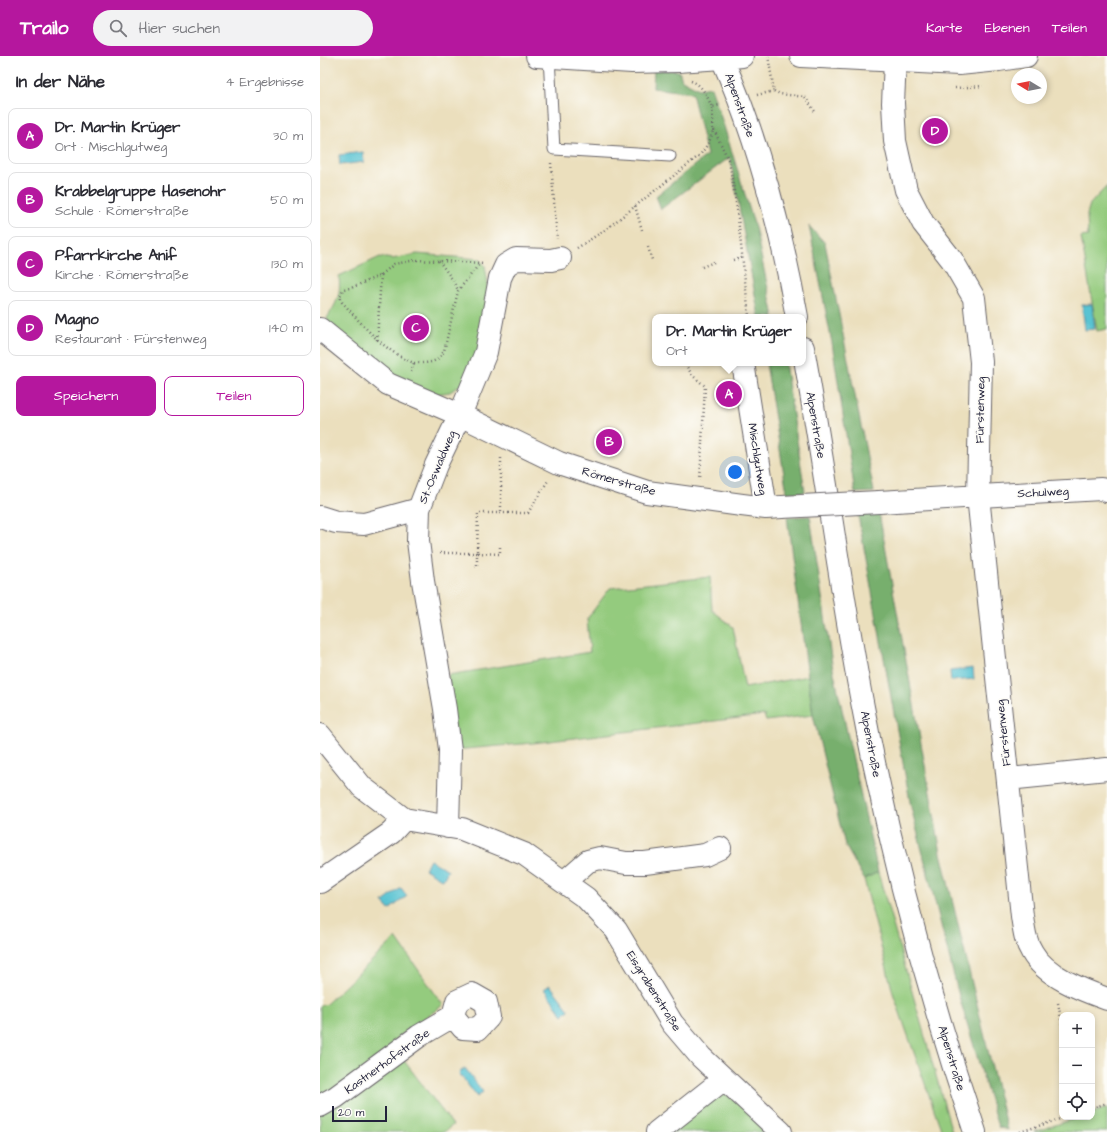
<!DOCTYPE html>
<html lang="de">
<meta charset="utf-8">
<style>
body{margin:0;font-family:"Architects Daughter",sans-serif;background:#f2f2f3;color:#2b2b33}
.controls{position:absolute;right:12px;bottom:12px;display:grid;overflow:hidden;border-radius:8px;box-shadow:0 2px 6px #0003}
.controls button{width:36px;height:36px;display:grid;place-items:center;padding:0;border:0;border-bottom:1px solid #e1e1e2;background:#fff;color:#2b2b33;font:20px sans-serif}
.compass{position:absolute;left:691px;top:12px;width:36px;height:36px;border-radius:50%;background:#fff;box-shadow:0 2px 6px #0003;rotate:280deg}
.scale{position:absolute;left:12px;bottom:10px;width:55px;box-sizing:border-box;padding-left:4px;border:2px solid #22223b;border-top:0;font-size:11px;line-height:14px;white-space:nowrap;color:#22223b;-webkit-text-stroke:3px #fdfcf7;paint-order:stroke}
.you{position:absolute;left:415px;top:416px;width:14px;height:14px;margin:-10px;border:3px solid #fff;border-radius:50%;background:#1a73e8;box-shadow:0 0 0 6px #1a73e833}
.badge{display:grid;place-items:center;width:26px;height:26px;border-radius:50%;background:#b5179e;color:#fff;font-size:13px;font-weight:700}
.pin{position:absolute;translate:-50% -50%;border:2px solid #fff;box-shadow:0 1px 4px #0006}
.popup{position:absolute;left:332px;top:258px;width:154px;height:52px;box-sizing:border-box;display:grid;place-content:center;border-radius:8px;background:#fff;filter:drop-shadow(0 1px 3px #0005);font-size:13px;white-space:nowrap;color:#7c7c81}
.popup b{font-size:15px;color:#2b2b33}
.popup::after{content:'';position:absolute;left:50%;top:100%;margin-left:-8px;border:8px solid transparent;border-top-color:#fff}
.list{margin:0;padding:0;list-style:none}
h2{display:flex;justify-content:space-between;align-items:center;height:52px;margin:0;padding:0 16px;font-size:17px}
h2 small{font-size:13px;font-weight:400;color:#7c7c81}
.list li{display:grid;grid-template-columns:26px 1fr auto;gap:12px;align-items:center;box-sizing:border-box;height:56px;margin:0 8px 8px;padding:0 8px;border:1px solid #e1e1e2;border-radius:8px}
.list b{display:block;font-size:15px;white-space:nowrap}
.list p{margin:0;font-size:13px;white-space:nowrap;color:#7c7c81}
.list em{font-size:13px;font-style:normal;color:#7c7c81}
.actions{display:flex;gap:8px;padding:12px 16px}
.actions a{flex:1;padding:9px 0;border:1px solid #b5179e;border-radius:8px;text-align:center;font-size:14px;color:#b5179e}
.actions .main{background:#b5179e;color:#fff}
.icon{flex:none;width:22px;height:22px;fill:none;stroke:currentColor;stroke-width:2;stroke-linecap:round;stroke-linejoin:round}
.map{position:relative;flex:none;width:787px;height:1076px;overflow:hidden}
header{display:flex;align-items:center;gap:24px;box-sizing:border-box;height:56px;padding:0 20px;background:#b5179e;color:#fff}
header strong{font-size:19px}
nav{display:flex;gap:22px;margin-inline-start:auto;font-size:14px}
.search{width:280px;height:36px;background:#f2f2f3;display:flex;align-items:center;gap:10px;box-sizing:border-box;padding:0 14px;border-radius:22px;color:#7c7c81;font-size:15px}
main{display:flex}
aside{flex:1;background:#fff}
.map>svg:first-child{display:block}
.green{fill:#94cb7e;stroke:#5b765c}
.forest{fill:#77af6d;stroke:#4c6854}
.water{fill:#58c3d2;stroke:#3d7286}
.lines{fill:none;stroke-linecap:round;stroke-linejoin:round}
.lane-casing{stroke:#686468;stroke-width:13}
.street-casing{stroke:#686468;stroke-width:24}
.secondary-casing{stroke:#686468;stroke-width:24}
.primary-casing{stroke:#686468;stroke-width:24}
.path{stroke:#686468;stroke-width:2.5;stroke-dasharray:1 3;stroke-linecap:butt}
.lane{stroke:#fff;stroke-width:11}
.street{stroke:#fff;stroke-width:22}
.secondary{stroke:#fff;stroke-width:22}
.primary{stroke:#fff;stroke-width:22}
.street-bridge-casing{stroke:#686468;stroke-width:24;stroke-linecap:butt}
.street-bridge{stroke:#fff;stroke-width:22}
.labels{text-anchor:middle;stroke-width:3.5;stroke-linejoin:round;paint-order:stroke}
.street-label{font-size:12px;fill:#22223b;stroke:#fdfcf7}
</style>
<header>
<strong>Trailo</strong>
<div class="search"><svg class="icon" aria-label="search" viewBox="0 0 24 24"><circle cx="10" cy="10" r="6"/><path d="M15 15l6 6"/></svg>Hier suchen</div>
<nav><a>Karte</a><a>Ebenen</a><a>Teilen</a></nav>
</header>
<main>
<aside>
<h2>In der Nähe<small>4 Ergebnisse</small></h2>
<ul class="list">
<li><span class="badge">A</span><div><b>Dr. Martin Krüger</b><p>Ort · Mischlgutweg</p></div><em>30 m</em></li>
<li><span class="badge">B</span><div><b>Krabbelgruppe Hasenohr</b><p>Schule · Römerstraße</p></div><em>50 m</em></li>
<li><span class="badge">C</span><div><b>Pfarrkirche Anif</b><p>Kirche · Römerstraße</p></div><em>130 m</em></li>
<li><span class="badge">D</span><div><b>Magno</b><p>Restaurant · Fürstenweg</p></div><em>140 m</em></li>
</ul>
<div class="actions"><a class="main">Speichern</a><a>Teilen</a></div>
</aside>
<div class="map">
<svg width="787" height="1076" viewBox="0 0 787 1076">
<rect width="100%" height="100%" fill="#fdfcf7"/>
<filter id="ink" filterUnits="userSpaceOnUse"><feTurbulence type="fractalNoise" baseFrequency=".025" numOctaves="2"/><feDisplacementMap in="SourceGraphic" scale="8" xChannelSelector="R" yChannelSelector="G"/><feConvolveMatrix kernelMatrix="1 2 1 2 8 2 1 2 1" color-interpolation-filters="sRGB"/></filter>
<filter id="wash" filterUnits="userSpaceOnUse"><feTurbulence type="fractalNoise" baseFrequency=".012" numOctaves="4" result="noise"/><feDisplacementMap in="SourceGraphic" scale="16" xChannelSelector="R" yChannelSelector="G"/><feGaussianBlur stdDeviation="0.9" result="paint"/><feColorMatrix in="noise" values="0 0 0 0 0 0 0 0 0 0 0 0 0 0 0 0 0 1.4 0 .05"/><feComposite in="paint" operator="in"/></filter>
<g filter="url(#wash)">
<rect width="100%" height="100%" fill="#ebdfbd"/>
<!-- green -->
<path class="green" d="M787 130V273L777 275 761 181 768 180 767 158 770 148Z
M97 198 160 203 165 210 170 240 161 292 142 328 130 336 117 338 77 323 12 275 7 262C17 246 21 240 19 220L60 201 72 203Z
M390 521 392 554 413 571 425 632 488 620 493 659 446 665 444 659 213 687 134 694 128 619 270 596 267 563 290 532Z
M558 816 632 1076H622L573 937 544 823Z
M76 882 123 949 72 986 79 998 133 1069 124 1076H0V950L6 948Z
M405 1037 454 1076H345L391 1041Z
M787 1052V1076H714L760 1061H772V1057Z"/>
<!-- forest -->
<path class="forest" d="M334 13 359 15 362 24 379 33 391 31 403 67 435 171 454 261H439L410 101 341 153 336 140 387 99 372 37 333 32Z
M489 170 505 187 554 436 535 437 512 287Z
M446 307H465L485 436 467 437Z
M559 457 621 797 687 1074 678 1071 639 940 591 751 538 459Z
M490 460 512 608 558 816 544 823 525 789 493 659 467 461Z"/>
<!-- water -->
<path class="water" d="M43 96 44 106 20 109 19 99Z
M772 248 775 273 765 274 762 249Z
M653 612 654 623 631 625 630 615Z
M110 804 128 814 123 824 105 813Z
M81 832 87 840 69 854 63 846Z
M230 929 249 954 243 959 224 933Z
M145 1012 163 1036 157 1041 139 1017Z"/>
</g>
<g filter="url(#ink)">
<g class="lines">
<!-- lane casing -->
<g class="lane-casing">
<path id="lane" d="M229 1 234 93 350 100"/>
</g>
<!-- street casing -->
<g class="street-casing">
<path id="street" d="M575 5 573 47 575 85 586 134 603 167 632 204 654 242 661 306 658 440 702 860C704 873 705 885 712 896 725 920 762 934 787 943
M0 273 68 328 140 359 239 407 327 436 422 449 446 452 462 451
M423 307 446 452
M559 446 781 433 787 435
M0 461 16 466 44 468 99 453
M0 679 42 731 84 763 142 773 204 798 266 842 296 874 352 967 381 1001 461 1076
M688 723 787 713
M128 771 130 694 125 653 103 525 98 485 99 453 116 409 140 359 166 296 180 222 186 209 196 203 231 204 240 202
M0 826 71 777 84 763
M244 826 268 805 280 802 306 807H325L385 799 400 792
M0 1050 16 1041 99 980 133 960 137 945 152 938 166 946 169 961 158 973 143 972 133 960
M337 1076 404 1023"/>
</g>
<!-- secondary casing -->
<g class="secondary-casing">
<path id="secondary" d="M217 0 312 6 358 5 402 2"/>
</g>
<!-- primary casing -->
<g class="primary-casing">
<path id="primary" d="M401 0C438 83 461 172 477 261
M481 0 639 8 679 4 706 0
M402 2 422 0
M483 292C505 411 520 532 543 651 570 795 608 937 655 1076"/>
</g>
<!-- path -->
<path class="path" d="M371 25C382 28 388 42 392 51L400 49
M635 32 663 30
M454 35 460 38 485 41 496 57
M437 39 454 35 448 0
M394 74 409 105 417 153 429 261
M231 107 237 183
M315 150 322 174
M328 191 332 204
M257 192 285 174 380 99C395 79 394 75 392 51
M413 204 422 202
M119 205 132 223 138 234
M382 211 394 206
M57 284 61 219
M94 307C108 307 117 308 124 295L138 235 160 207
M365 308 373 320 385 330 380 424
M91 316 94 307C63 295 43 269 22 246L20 241 23 233 31 232 61 219 74 208 96 204 165 207
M181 402V457
M180 491V498L157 497 158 457H208L229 423
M120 497H157V510L155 511
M738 947 742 968
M772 1052 787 1047
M700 1076 746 1061"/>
<!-- lane -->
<use href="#lane" class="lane"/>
<!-- street -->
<use href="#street" class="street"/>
<!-- secondary -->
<use href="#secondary" class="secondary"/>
<!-- primary -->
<use href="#primary" class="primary"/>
<!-- street-bridge casing -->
<g class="street-bridge-casing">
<path id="street-bridge" d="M462 451 559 446"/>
</g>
<!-- street-bridge -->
<use href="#street-bridge" class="street-bridge"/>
</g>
</g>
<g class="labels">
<!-- street labels -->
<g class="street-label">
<text transform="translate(420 49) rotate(70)" y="4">Alpenstraße</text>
<text transform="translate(660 354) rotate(-89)" y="4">Fürstenweg</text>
<text transform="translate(496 369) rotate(80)" y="4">Alpenstraße</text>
<text transform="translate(438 403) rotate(81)" y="4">Mischlgutweg</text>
<text transform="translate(117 411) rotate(-67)" y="4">St.-Oswaldweg</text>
<text transform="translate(299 425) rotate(16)" y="4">Römerstraße</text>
<text transform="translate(723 436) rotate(-3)" y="4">Schulweg</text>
<text transform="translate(683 677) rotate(-96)" y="4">Fürstenweg</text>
<text transform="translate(551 688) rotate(79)" y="4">Alpenstraße</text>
<text transform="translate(334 935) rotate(58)" y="4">Eisgrabenstraße</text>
<text transform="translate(632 1002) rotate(73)" y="4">Alpenstraße</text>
<text transform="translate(67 1005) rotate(-36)" y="4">Kastnerhofstraße</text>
</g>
</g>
</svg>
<div class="controls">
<button>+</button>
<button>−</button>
<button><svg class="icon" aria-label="locate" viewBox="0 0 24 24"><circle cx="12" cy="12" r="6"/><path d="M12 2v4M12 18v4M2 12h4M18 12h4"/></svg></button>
</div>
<svg class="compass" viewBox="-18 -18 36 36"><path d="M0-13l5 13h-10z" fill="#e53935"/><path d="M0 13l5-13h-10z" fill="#7c7c81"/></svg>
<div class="scale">20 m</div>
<div class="you"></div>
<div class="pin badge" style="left:409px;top:338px">A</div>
<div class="popup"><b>Dr. Martin Krüger</b>Ort</div>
<div class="pin badge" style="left:289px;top:386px">B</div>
<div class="pin badge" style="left:96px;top:272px">C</div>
<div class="pin badge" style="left:615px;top:75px">D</div>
</div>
</main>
